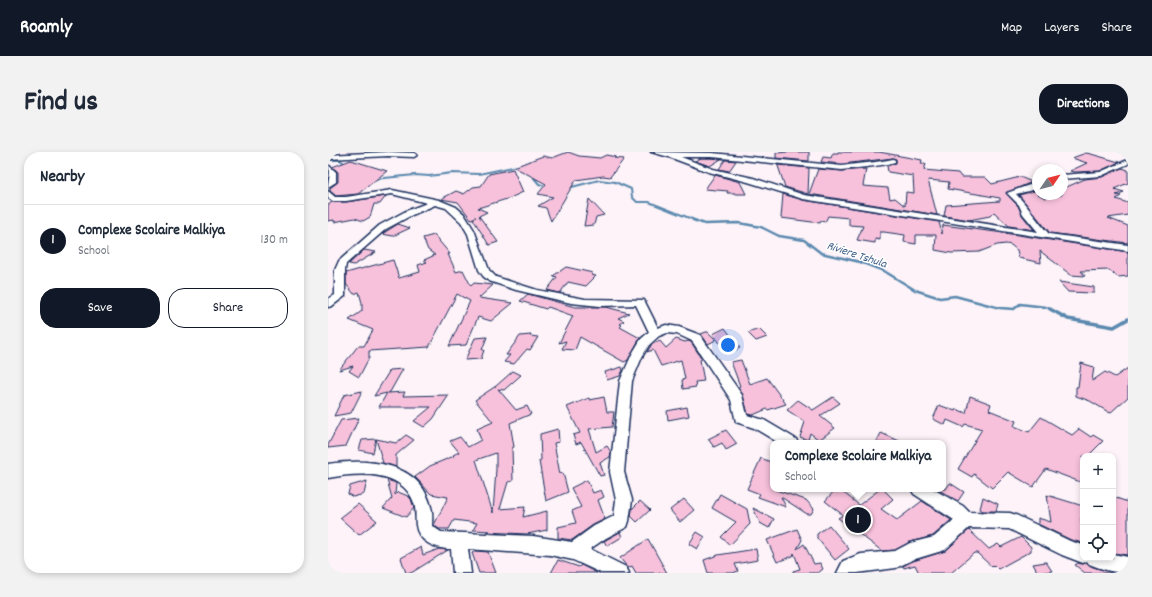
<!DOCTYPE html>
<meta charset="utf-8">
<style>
body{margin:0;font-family:Dekko,sans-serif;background:#f2f2f3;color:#1f2937}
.controls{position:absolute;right:12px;bottom:12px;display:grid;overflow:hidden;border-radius:8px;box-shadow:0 2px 6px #0003}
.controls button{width:36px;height:36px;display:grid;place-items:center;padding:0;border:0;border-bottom:1px solid #e0e1e3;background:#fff;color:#1f2937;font:20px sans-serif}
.compass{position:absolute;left:704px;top:12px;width:36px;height:36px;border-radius:50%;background:#fff;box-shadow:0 2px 6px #0003;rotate:55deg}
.you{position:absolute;left:400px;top:193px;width:14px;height:14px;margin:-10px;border:3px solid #fff;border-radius:50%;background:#1a73e8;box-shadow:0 0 0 6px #1a73e833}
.badge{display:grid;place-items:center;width:26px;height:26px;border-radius:50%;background:#111827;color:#fff;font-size:13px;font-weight:700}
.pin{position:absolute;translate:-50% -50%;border:2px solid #fff;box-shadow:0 1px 4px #0006}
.popup{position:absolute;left:442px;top:288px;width:176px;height:52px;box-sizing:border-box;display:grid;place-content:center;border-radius:8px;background:#fff;filter:drop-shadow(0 1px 3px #0005);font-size:13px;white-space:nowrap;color:#747a83}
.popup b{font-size:15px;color:#1f2937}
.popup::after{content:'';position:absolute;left:50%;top:100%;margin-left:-8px;border:8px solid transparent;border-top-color:#fff}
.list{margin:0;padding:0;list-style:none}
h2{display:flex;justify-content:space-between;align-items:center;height:52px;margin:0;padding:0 16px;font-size:17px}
h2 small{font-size:13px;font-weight:400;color:#747a83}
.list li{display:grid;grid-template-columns:26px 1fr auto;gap:12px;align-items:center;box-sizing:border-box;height:72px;padding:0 16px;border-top:1px solid #e0e1e3}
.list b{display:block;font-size:15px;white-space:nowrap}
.list p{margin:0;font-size:13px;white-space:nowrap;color:#747a83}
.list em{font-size:13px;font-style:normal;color:#747a83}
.actions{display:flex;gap:8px;padding:12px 16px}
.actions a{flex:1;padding:9px 0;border:1px solid #111827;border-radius:16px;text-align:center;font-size:14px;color:#111827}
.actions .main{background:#111827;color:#fff}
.icon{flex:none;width:22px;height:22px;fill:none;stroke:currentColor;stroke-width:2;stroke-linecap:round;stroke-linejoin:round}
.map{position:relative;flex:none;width:800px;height:421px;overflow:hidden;border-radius:16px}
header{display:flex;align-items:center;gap:24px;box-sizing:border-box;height:56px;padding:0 20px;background:#111827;color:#fff}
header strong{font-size:19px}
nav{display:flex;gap:22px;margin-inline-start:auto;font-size:14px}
.intro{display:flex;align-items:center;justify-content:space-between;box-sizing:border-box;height:96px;padding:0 24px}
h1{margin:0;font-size:28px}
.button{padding:10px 18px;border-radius:16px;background:#111827;color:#fff;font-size:14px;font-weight:700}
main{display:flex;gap:24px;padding:0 24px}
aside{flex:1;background:#fff;border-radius:16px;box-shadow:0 2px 6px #0003}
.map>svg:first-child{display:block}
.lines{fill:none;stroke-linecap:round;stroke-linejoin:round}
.stream-far2{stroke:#5a88ae;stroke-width:2}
.stream-far1{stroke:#5a88ae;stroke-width:2.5}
.stream{stroke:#5a88ae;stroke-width:3.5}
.building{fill:#f7c1db;stroke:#1b2f5e;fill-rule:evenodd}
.minor-casing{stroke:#1b2f5e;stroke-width:3}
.minor{fill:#fff;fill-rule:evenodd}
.labels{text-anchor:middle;stroke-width:3;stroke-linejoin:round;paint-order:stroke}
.far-water-label{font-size:12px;font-style:italic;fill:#3a5b86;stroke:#fff}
</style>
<header>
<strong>Roamly</strong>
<nav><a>Map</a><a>Layers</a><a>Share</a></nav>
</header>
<div class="intro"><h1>Find us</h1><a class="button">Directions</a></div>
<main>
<aside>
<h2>Nearby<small></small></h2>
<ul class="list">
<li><span class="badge">1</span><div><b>Complexe Scolaire Malkiya</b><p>School</p></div><em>130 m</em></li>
</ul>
<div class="actions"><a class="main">Save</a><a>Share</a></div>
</aside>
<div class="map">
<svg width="800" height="421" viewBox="0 0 800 421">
<rect width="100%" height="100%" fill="#fdf3f8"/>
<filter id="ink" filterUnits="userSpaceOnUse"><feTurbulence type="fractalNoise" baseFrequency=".025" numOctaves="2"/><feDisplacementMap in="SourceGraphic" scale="8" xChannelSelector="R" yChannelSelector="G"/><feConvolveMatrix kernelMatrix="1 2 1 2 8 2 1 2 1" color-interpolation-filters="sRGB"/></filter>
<g filter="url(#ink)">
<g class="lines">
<!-- stream-far2 -->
<path class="stream-far2" d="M0 8H12L19 13
M207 22 206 26 211 32 220 35
M46 27 87 23 101 24 124 21 151 22 199 12
M240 36 271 28 287 30 303 37 304 45 309 50H321L369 69"/>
<!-- stream-far1 -->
<path class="stream-far1" d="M365 68 377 72 411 71 433 75 451 84 476 88 493 101 532 110 556 119 587 138 612 146 627 144 672 156 686 157 692 152 718 155 724 158"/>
<!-- stream -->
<path class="stream" d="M722 157 740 167 786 175 800 167"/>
</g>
<!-- building -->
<path class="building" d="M240 0 251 4 272 6 278 3 288 5 286 6 296 7 282 25 275 24 248 28 223 69 218 56 210 54 225 45 210 42 218 32 186 15 215 4 224 6Z
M461 0H481V9L448 6V1Z
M510 0H551L594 8 593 12H598L596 18 630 21 633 25H657L664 32 692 25 704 30 678 41 690 54 694 63 706 78 681 74 666 60 662 64 641 68 616 64 618 53 672 49V46L620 37 621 30 600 28 609 63 481 42 490 17 514 19 538 17 535 34 560 36 562 47 567 46 577 54 578 40 586 41 585 24 560 20 559 14 568 11V7L565 6 514 12 493 10 495 5 503 6 505 1H510Z
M758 1 763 2 791 10 772 19 747 20 742 19 759 11 744 6Z
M373 6H384L393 7 382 14 367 9Z
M23 8 59 19 30 42 8 44 2 39V36L10 30V20L4 15Z
M397 8 408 9 401 19 391 17Z
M449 13 481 16 480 42 457 35 450 14Z
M794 16 800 18V31L786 37 796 40 788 43 793 44 788 47 800 51V63L780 66 800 74V91L722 81 691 43 710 38V42L717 46 734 43V37L757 27 774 25Z
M185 17 195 40 182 46 150 56 159 60 151 64 170 90 161 93 145 67 148 65 143 67 130 50 113 47 128 39 136 42 145 35 153 34 161 22Z
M387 23 412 30 418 42H407V41H399L400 39 377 37Z
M455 42 475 48 611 70 614 82 615 73 690 83 800 100V124L790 125 781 118 753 119 757 124 743 123 712 99 713 111 691 106 689 98 683 93 678 92 669 93 651 100 623 101 607 98 608 83H588V92L576 90 577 83 556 80H552V88L547 87V91L529 88 535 74 521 73V66L500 64 497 70 493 69 492 71 453 66Z
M58 44 52 52H46L42 65 35 69 27 66 6 70V68L0 69V53L4 50H18Z
M261 47 276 63 268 65 266 73 256 74Z
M70 72 82 76 65 84 54 82Z
M106 83 122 102H120L128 120 135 118 143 134 146 131 165 133 151 146 185 151 163 169 150 165 138 193 121 194 142 149 129 142 101 195 41 199V206L31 225 21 219 25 214 11 218 30 194H36L45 178 21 168 34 159V151L31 140 26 142 18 132V121L65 108 71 126 92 120 90 113 99 110 96 108 107 103 100 98 95 86Z
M36 98 48 100 26 113 21 112Z
M238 115 265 121 263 123 268 124 258 134 240 130 232 141 219 138 229 125 225 124Z
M731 130 766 135V141L740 140Z
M200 142 247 155H278L301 161 290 166 296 169 292 172 294 173 292 175 312 186 300 208 296 210 252 185 247 198 234 197 238 189 231 191 245 164 220 155 218 157 192 149Z
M397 176 412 196 399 201 385 182Z
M431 177 439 185 428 189 420 181Z
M378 180H380L388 188 380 192 373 182Z
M203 183 202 184 210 185 202 198 199 197 186 212 176 210 182 203H178L192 184Z
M159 185 154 198H156L153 207 137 208 147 186Z
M348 187 357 190 360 189 363 190 374 207 372 208 376 229 367 230 368 235 355 237 354 228 357 227 353 208 333 214 325 198 319 200 324 192 332 189 338 196Z
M413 208 422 232 439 226 458 252 440 258 439 257 425 263 420 262 415 243 410 235 412 234 403 210Z
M753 211 766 215 764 229 777 220 787 225 800 216V245L782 261 762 249 748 244V235H750Z
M294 215 295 218 292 224 279 228 277 220Z
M75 217 62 240 60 241 77 240 75 244 121 243 105 267 96 275 86 269 103 255H51L59 241 46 244 62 218Z
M185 219 193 223 176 238 170 237 188 258 199 254 203 262 182 271 186 295 184 296 185 329 180 330 172 357 197 355 195 365 219 359V378L199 382 158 380 162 379 145 378 149 371 126 368 121 377H111L106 373 120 345 103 342 87 325 102 314 126 304 125 303 131 300 122 289 132 285 140 295 153 288 149 277 165 270 147 248 168 234ZM168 301V317L165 361 148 308Z
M34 239 23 261 6 264 16 243Z
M642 244 663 252 661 258 688 269 686 274 701 280 713 265 744 283 751 277 763 285 765 283 775 289 760 304H755V331L718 317 705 335 680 320 664 336 646 322 644 325 630 317 654 277 637 272 635 275 619 268 617 273 605 267 611 253 627 259 628 257 638 261Z
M276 245 279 260H286L284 275 261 277 268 300 279 294 283 300 282 305 272 311 276 323 272 324 253 290 248 292 245 283 252 281 239 255 261 246 262 248Z
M505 245 512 251 492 264 507 276 491 288 482 281 480 288 472 285 477 270 459 258 470 248 485 258Z
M359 255 361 264 340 268 339 259Z
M31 266 18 294 0 296V293L13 268Z
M230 277 231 290 226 291 232 322 235 321 240 340 218 349 211 309 213 308 212 282Z
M398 278 409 292 398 298 394 291 386 295 380 287Z
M553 281 576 291H548Z
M78 283 86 288 68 303V315L55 311 48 287 68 291Z
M48 287 45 301 31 298 34 288Z
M433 306 445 311V337L478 348 486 357 483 362H479L453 345 458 355 430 345 432 342 419 337Z
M59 328 68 331 67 343 70 340 80 344 83 347 86 356 78 365 55 356 64 346Z
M259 328 265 341 273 338 276 345 270 348 277 367 265 373 244 388 230 386V375L248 371 244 359 253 355 243 336Z
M39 329 36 342 25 345 20 342 22 334Z
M622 331 636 340 630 349 609 337H618Z
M508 337H511L531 353 552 337H555L565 347 553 357 569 368 594 349 623 368 605 384 582 390 567 398 554 399 510 366 515 363 497 349Z
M392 342 419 357 422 372 402 393 393 385 408 370 384 356Z
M719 343 755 354V367L753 366 755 391 743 388 710 372V366L723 370Z
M655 345 670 352 668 359H655L652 357Z
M785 345 800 350V403L785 401Z
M356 347 366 358 352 370 342 358Z
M312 349 322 358 309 370 303 364 304 357Z
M30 352 49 369 31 383 12 366Z
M425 356 446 367 441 376 432 371Z
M501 373 521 397 507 408 489 386V382Z
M469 377 474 388 469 397 476 392 486 412 492 411 495 417 490 421H465V419L472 417 466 401 465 404 449 410 439 388Z
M641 378 661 397 670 392 673 395 693 385 703 395V399L670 417 666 413 664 415 649 401H646L623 421H591L587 413 576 416 575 414 585 409 617 399Z
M292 380 294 385 279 394 276 389Z
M369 380 377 385 369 397 361 392Z
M320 387 339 421H308L304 414 300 416 292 406Z
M93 395 95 403 111 397 120 398 83 421H78L73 406Z
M428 397 430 408 407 412 410 419 405 421H380L376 408 390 403Z
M148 399 160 400 168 421H151L144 401Z
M230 408 251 415 253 413 269 421H223Z
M718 410 724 419 710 421 705 412Z
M750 411 754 412 758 411 765 415 785 421H757L747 413Z"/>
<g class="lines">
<!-- minor casing -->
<g class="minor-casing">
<path id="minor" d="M60 0 86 1 89 3 86 5 60 4 0 7V3Z
M323 0 384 1 514 14C531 11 548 11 565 7L567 8V10C549 15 532 15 514 18L384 5H353L385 17 425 26 476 43 710 80 695 62 691 53 679 41 710 30 709 37 688 42C700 54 709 69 721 82L800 93V99L475 47 420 30 381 20 341 5Z
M800 8V12L773 24 734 27V23L772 20Z
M0 13 8 20V30L0 35 2 20Z
M64 38 111 48 128 55 136 62 146 78 161 118 168 125 209 138 257 147 316 148 330 176 338 173 351 175 372 183 414 243 419 263 436 268 468 287 470 291H451L426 276 408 270 403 248 364 189 349 182 339 181 331 184 321 193 314 205 304 229 296 320 304 348 301 369 299 375 278 386 262 397 298 415 301 421H273L245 408 222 403 140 397 143 421H125L123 397C108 397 90 390 88 373 87 364 89 356 84 346 69 317 27 321 0 326V312C39 306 92 309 103 355 105 361 104 368 104 374L113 380 205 384 244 390 266 374 286 364 288 348 282 320 292 229 304 202 313 187 321 180 308 153 272 154 243 151 188 138 161 129 155 124 151 118 140 82 133 70 118 56 107 53 84 63 58 77 18 112 17 118V144L4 154 0 155V147L7 143V118L11 109 52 73 78 59 99 51 64 42 18 49H5L0 46V39L7 45H18Z
M583 337H605L635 354 641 360 682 361 688 363 742 389 755 393V406H785V402L800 405V421C787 421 773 417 761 412L759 409 755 411 734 403 681 377 641 376 617 398 584 408 568 416 529 421H509L515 409 533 402 567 399 582 391 606 385 626 368 586 342Z"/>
</g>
<!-- minor -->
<use href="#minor" class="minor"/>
</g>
</g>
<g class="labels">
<!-- far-water labels -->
<g class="far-water-label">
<text transform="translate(529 102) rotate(18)" y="4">Riviere Tshula</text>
</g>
</g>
</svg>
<div class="controls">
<button>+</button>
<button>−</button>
<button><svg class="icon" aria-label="locate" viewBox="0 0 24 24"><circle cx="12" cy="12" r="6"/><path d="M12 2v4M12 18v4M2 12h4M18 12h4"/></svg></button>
</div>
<svg class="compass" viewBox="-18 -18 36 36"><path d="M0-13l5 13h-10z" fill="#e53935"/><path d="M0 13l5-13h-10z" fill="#747a83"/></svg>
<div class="you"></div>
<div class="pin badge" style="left:530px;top:368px">1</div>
<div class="popup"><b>Complexe Scolaire Malkiya</b>School</div>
</div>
</main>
